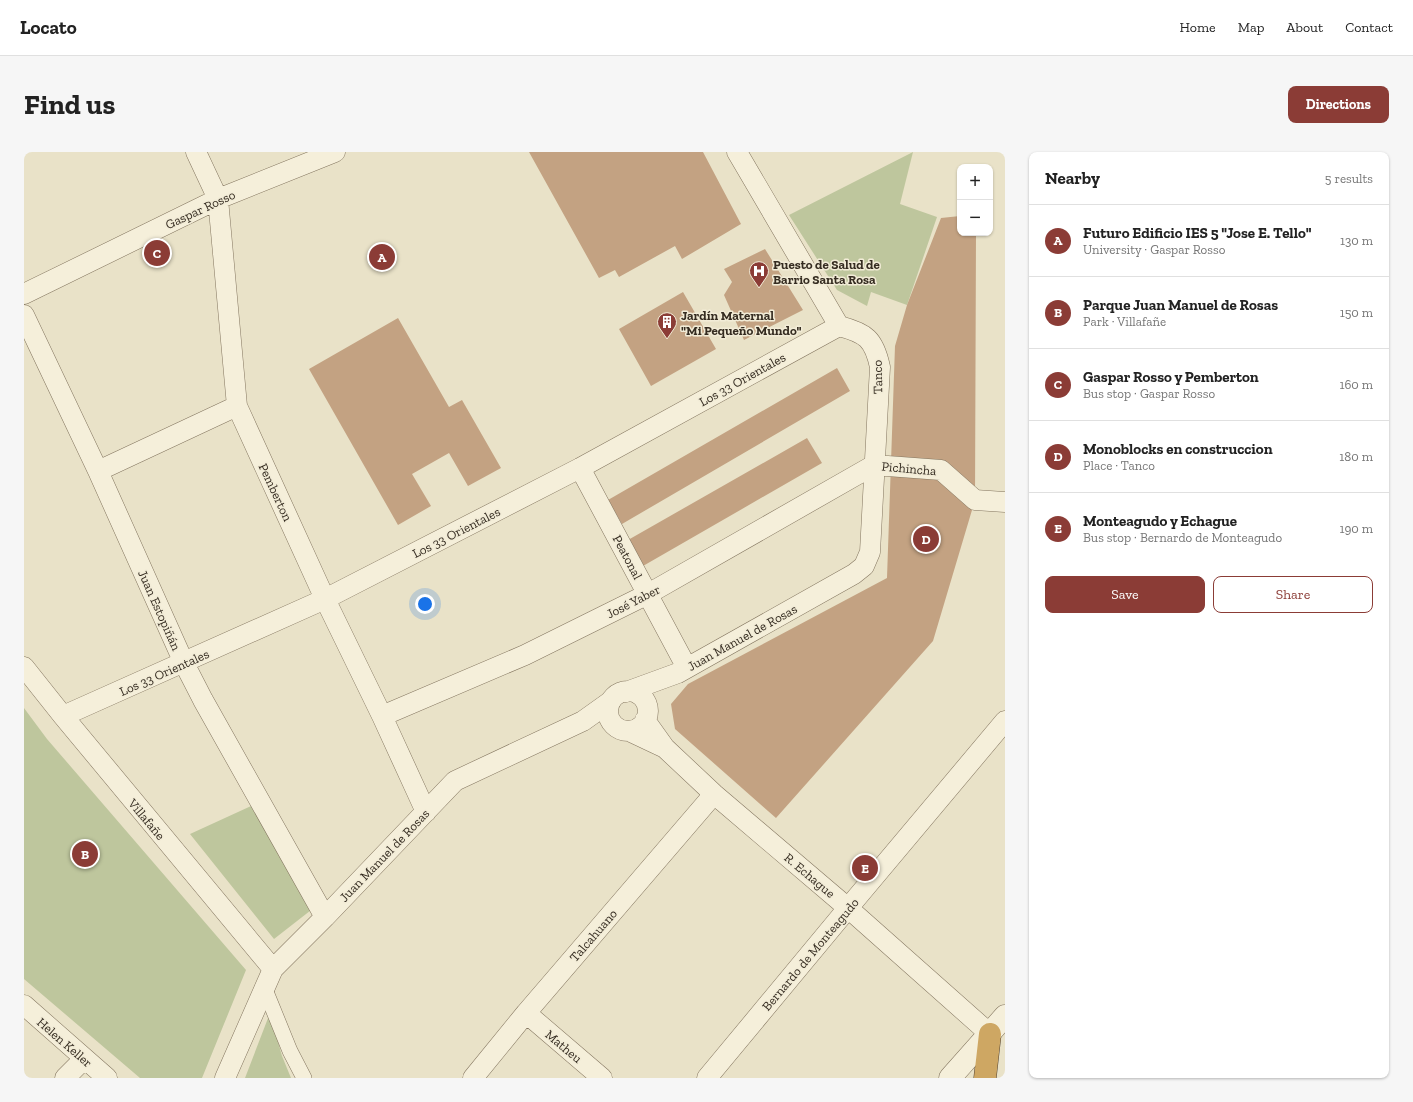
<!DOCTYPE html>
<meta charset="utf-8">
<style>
body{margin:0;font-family:"Zilla Slab",serif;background:#f6f6f6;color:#222}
.controls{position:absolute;right:12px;top:12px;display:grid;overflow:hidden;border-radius:8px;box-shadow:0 1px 3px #0004}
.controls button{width:36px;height:36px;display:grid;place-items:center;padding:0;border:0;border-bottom:1px solid #e0e0e0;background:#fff;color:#222;font:20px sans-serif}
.you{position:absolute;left:401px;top:452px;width:14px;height:14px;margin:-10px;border:3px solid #fff;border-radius:50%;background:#1a73e8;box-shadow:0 0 0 6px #1a73e833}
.badge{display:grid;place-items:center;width:26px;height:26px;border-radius:50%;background:#8b3c36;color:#fff;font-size:13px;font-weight:700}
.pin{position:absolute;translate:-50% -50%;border:2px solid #fff;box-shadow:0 1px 4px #0006}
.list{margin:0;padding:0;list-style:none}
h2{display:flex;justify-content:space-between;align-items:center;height:52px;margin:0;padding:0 16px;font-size:17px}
h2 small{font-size:13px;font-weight:400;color:#767676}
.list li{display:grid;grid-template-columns:26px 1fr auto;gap:12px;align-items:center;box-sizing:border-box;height:72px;padding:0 16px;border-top:1px solid #e0e0e0}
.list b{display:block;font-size:15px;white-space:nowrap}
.list p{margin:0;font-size:13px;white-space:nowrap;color:#767676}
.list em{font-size:13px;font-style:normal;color:#767676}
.actions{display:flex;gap:8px;padding:12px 16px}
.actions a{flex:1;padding:9px 0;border:1px solid #8b3c36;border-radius:8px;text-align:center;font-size:14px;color:#8b3c36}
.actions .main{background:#8b3c36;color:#fff}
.map{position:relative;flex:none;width:981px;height:926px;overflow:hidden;border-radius:8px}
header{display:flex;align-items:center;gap:24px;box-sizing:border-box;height:56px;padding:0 20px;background:#fff;border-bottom:1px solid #e0e0e0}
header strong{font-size:19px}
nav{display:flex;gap:22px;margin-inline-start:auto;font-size:14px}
.intro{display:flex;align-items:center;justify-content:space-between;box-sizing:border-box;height:96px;padding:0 24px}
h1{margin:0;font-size:28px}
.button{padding:10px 18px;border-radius:8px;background:#8b3c36;color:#fff;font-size:14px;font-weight:700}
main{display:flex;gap:24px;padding:0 24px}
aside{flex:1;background:#fff;border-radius:8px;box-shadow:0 1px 3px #0004}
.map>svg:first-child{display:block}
.green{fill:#bec69d}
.building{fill:#c3a282}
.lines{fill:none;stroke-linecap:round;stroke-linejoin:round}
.pedestrian-casing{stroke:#83755f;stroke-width:16}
.minor-casing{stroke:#83755f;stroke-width:21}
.tertiary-casing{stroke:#83755f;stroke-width:23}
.motorway-casing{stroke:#524333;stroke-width:23}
.pedestrian{stroke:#f5efda;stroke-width:15}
.minor{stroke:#f5efda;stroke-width:20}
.tertiary{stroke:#f5efda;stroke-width:22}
.motorway{stroke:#cea763;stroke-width:22}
.labels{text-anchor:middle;stroke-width:3;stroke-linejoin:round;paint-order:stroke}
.street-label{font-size:13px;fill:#352c21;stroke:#f2ecd7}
.poi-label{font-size:13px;font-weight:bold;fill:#352c21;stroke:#f2ecd7;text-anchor:start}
</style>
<header>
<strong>Locato</strong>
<nav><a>Home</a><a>Map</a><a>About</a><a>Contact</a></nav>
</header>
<div class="intro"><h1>Find us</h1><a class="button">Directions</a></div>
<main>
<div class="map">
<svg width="981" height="926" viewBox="0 0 981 926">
<rect width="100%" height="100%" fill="#e9e2c8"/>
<!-- green -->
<path class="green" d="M889 0 876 52 913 65 883 153 847 140 843 154 813 138 765 63Z
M0 556 23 587 222 818 178 926H116L0 827Z
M236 650 291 755 250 787 166 682Z
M246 861 258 904 267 926H221Z"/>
<!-- building -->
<path class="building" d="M505 0H679L717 72 658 107 651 94 595 125 591 118 575 126Z
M936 64V81H952L951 348 909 489 752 666 651 577 647 552 664 532 863 426 871 194 883 153 917 66Z
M741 97 779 158 720 188 700 143 708 130 700 117Z
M659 140 692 197 627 234 595 177Z
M374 166 425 255 438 248 477 316 444 334 425 301 388 322 407 354 374 373 285 217Z
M813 216 826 239 598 372 584 348Z
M783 286 798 311 619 414 604 388Z"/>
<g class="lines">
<!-- pedestrian casing -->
<g class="pedestrian-casing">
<path id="pedestrian" d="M240 835 266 899 280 926"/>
</g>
<!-- minor casing -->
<g class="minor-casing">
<path id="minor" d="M172 0 194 47 213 254 301 447 358 564 402 660
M0 142 194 47 311 0
M0 163 74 319 160 511 179 548 301 765
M556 316 663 516
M74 319 213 254
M0 515 39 564 249 817
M584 559a20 20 0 1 1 40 0a20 20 0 1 1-40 0Z
M602 540 654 521 830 422 840 414 846 400 856 215C850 187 842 181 815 174L713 0
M39 564 301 447 556 316 815 174
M358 564 501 503 624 442 850 313 917 318 951 348 981 350
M605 579 641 596 621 568
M641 596 690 642 824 756 966 882
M0 853 83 926
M502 861 578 926
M41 926 60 907
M201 926 249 817 301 765 431 629 559 569 587 549
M449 926 502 861 690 642
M683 926 824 756 981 569"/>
</g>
<!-- tertiary casing -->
<g class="tertiary-casing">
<path id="tertiary" d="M926 926 981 864"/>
</g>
<!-- motorway casing -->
<g class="motorway-casing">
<path id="motorway" d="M961 926 966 882"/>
</g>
<!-- pedestrian -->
<use href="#pedestrian" class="pedestrian"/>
<!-- minor -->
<use href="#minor" class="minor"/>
<!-- tertiary -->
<use href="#tertiary" class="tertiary"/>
<!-- motorway -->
<use href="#motorway" class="motorway"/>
</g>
<!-- icons -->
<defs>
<g id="hospital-pin" transform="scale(1)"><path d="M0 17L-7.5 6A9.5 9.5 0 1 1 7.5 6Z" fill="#8b3c36" stroke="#f2ecd7"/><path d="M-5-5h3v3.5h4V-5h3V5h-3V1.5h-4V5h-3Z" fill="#fff"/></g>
<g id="building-pin" transform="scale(1)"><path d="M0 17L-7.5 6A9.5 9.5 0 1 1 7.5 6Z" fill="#8b3c36" stroke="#f2ecd7"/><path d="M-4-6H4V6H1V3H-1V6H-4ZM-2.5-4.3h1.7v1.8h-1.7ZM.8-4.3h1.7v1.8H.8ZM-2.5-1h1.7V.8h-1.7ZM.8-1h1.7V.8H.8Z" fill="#fff"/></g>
</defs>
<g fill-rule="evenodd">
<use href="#hospital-pin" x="735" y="119"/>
<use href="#building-pin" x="643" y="170"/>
</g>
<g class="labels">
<!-- street labels -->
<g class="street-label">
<text transform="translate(176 57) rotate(-25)" y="5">Gaspar Rosso</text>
<text transform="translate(853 225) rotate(-91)" y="5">Tanco</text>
<text transform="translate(718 227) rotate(-29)" y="5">Los 33 Orientales</text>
<text transform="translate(885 316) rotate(5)" y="5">Pichincha</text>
<text transform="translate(252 340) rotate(65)" y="5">Pemberton</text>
<text transform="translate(432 380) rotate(-27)" y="5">Los 33 Orientales</text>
<text transform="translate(604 405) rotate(62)" y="5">Peatonal</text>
<text transform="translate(609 449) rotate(-27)" y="5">José Yaber</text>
<text transform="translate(136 458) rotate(66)" y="5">Juan Estopiñán</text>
<text transform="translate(718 485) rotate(-29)" y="5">Juan Manuel de Rosas</text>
<text transform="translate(140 520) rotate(-24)" y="5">Los 33 Orientales</text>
<text transform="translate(123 667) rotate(50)" y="5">Villafañe</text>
<text transform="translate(360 703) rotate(-46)" y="5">Juan Manuel de Rosas</text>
<text transform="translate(786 723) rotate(40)" y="5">R. Echague</text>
<text transform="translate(569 783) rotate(-49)" y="5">Talcahuano</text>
<text transform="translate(786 802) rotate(-50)" y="5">Bernardo de Monteagudo</text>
<text transform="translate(41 890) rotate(41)" y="5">Helen Keller</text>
<text transform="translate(540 894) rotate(40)" y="5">Matheu</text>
</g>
<!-- poi labels -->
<g class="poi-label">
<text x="749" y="117">Puesto de Salud de<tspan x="749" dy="15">Barrio Santa Rosa</tspan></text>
<text x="657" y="168">Jardín Maternal<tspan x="657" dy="15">"Mi Pequeño Mundo"</tspan></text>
</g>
</g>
</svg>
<div class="controls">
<button>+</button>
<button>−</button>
</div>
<div class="you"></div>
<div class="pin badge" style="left:358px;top:105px">A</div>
<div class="pin badge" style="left:61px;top:702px">B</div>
<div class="pin badge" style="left:133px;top:101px">C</div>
<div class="pin badge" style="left:902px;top:387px">D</div>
<div class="pin badge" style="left:841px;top:716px">E</div>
</div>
<aside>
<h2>Nearby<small>5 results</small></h2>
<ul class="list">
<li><span class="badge">A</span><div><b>Futuro Edificio IES 5 &quot;Jose E. Tello&quot;</b><p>University · Gaspar Rosso</p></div><em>130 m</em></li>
<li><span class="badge">B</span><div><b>Parque Juan Manuel de Rosas</b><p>Park · Villafañe</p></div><em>150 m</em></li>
<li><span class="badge">C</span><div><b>Gaspar Rosso y Pemberton</b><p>Bus stop · Gaspar Rosso</p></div><em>160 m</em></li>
<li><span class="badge">D</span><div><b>Monoblocks en construccion</b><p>Place · Tanco</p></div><em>180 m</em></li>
<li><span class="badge">E</span><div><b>Monteagudo y Echague</b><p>Bus stop · Bernardo de Monteagudo</p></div><em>190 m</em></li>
</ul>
<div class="actions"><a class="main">Save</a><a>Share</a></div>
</aside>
</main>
